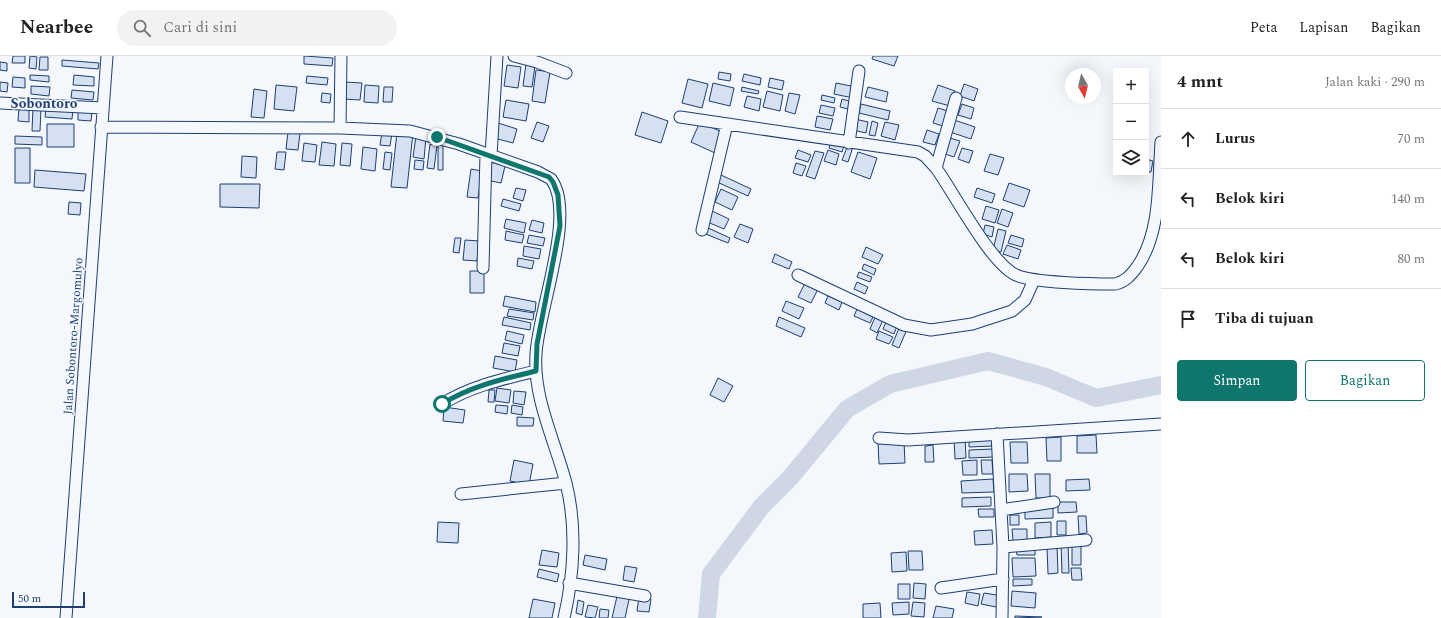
<!DOCTYPE html>
<html lang="id">
<meta charset="utf-8">
<style>
body{margin:0;font-family:Spectral,serif;background:#f2f2f2;color:#222}
.controls{position:absolute;right:12px;top:12px;display:grid;overflow:hidden;border-radius:4px;box-shadow:0 4px 16px #0002}
.controls button{width:36px;height:36px;display:grid;place-items:center;padding:0;border:0;border-bottom:1px solid #e0e0e0;background:#fff;color:#222;font:20px sans-serif}
.compass{position:absolute;left:1065px;top:12px;width:36px;height:36px;border-radius:50%;background:#fff;box-shadow:0 4px 16px #0002;rotate:172deg}
.scale{position:absolute;left:12px;bottom:10px;width:73px;box-sizing:border-box;padding-left:4px;border:2px solid #1d3f73;border-top:0;font-size:11px;line-height:14px;white-space:nowrap;color:#1d3f73;-webkit-text-stroke:3px #f4f7fb;paint-order:stroke}
.stop{position:absolute;width:12px;height:12px;margin:-9px;border:3px solid #0f766e;border-radius:50%;background:#fff}
.stop.end{background:#0f766e;border-color:#fff;box-shadow:0 1px 4px #0008}
.list{margin:0;padding:0;list-style:none}
h2{display:flex;justify-content:space-between;align-items:center;height:52px;margin:0;padding:0 16px;font-size:17px}
h2 small{font-size:13px;font-weight:400;color:#767676}
.list li{display:grid;grid-template-columns:26px 1fr auto;gap:12px;align-items:center;box-sizing:border-box;height:60px;padding:0 16px;border-top:1px solid #e0e0e0}
.list b{display:block;font-size:15px;white-space:nowrap}
.list em{font-size:13px;font-style:normal;color:#767676}
.actions{display:flex;gap:8px;padding:12px 16px}
.actions a{flex:1;padding:9px 0;border:1px solid #0f766e;border-radius:4px;text-align:center;font-size:14px;color:#0f766e}
.actions .main{background:#0f766e;color:#fff}
.icon{flex:none;width:22px;height:22px;fill:none;stroke:currentColor;stroke-width:2;stroke-linecap:round;stroke-linejoin:round}
.map{position:relative;flex:none;width:1161px;height:562px;overflow:hidden}
header{display:flex;align-items:center;gap:24px;box-sizing:border-box;height:56px;padding:0 20px;background:#fff;border-bottom:1px solid #e0e0e0}
header strong{font-size:19px}
nav{display:flex;gap:22px;margin-inline-start:auto;font-size:14px}
.search{width:280px;height:36px;background:#f2f2f2;display:flex;align-items:center;gap:10px;box-sizing:border-box;padding:0 14px;border-radius:22px;color:#767676;font-size:15px}
main{display:flex}
aside{flex:1;background:#fff}
.map>svg:first-child{display:block}
.lines{fill:none;stroke-linecap:round;stroke-linejoin:round}
.river{stroke:#cfd7e4;stroke-width:18}
.building{fill:#d5e0f0;stroke:#1d3f73}
.minor-casing{stroke:#1d3f73;stroke-width:13}
.minor{stroke:#f4f7fb;stroke-width:11}
.route{stroke:#0f766e;stroke-width:5}
.labels{text-anchor:middle;stroke-width:3;stroke-linejoin:round;paint-order:stroke}
.street-label{font-size:12px;fill:#1d3f73;stroke:#f4f7fb}
.quarter-label{font-size:14px;font-weight:bold;fill:#1d3f73;stroke:#f4f7fb}
</style>
<header>
<strong>Nearbee</strong>
<div class="search"><svg class="icon" aria-label="search" viewBox="0 0 24 24"><circle cx="10" cy="10" r="6"/><path d="M15 15l6 6"/></svg>Cari di sini</div>
<nav><a>Peta</a><a>Lapisan</a><a>Bagikan</a></nav>
</header>
<main>
<div class="map">
<svg width="1161" height="562" viewBox="0 0 1161 562">
<rect width="100%" height="100%" fill="#f4f7fb"/>
<g class="lines">
<!-- river -->
<path class="river" d="M707 562 711 518 762 450 790 422 847 353 890 328 988 305 1046 321 1096 342 1161 329"/>
</g>
<!-- building -->
<path class="building" d="M13 0H25V7H12Z
M30 0 37 1 36 13 29 12Z
M304 0 333 2 332 10 304 8Z
M873 0H898L894 10 872 3Z
M40 1H48V14H39Z
M62 4 99 7 98 13 62 10Z
M0 6 7 7V15L0 14Z
M526 8 535 10 532 31 523 30Z
M507 9 521 11 518 32 504 30Z
M536 14 550 16 545 47 532 45Z
M719 16 731 18 730 25 718 23Z
M744 18 761 22 760 29 742 25Z
M30 19 49 20V26L30 24Z
M74 19 94 21V30L73 29Z
M307 20 328 22 327 29 306 27Z
M13 21 25 22V32L12 31Z
M770 22 784 25 782 34 768 31Z
M688 23 708 28 702 52 682 47Z
M0 26 8 27 7 36 0 35Z
M345 26 362 27 360 44 343 43Z
M713 27 734 32 730 50 709 45Z
M836 27 856 31 853 42 834 38Z
M964 28 978 33 974 45 960 40Z
M276 29 297 31 294 55 274 53Z
M365 29 379 30 378 47 364 46Z
M938 29 955 35 950 50 932 45Z
M31 30 50 31 49 40 31 38Z
M384 31H393L392 46H383Z
M742 31 759 35 758 38 741 35Z
M868 31 888 36 886 46 865 41Z
M254 33 267 35 264 62 251 61Z
M72 34 94 36 93 44 71 42Z
M767 35 783 39 780 55 763 51Z
M322 37 331 38 330 47 321 46Z
M789 37 800 39 795 58 785 55Z
M822 39 835 42 834 47 821 44Z
M747 40 761 43 759 55 744 51Z
M842 43 853 46 852 54 840 51Z
M506 44 529 48 526 65 503 61Z
M861 48 890 55 888 64 859 57Z
M962 48 974 52 971 63 958 59Z
M821 49 835 52 833 60 819 57Z
M19 52 29 53V66L18 65Z
M33 52H41L40 75H32Z
M46 52 73 53 72 63 45 61Z
M938 52 951 56 946 71 933 67Z
M78 53 92 54 91 65 78 64Z
M642 56 668 65 661 87 635 79Z
M817 60 833 63 830 74 815 71Z
M855 63 868 66 866 77 853 74Z
M954 64 975 71 971 83 950 76Z
M872 65 878 67 875 80 869 79Z
M537 66 549 70 543 86 531 82Z
M700 66 724 77 715 97 691 86Z
M885 66 899 69 895 84 881 80Z
M498 67 517 73 513 87 494 82Z
M47 68H74V91H47Z
M927 74 939 78 935 89 923 86Z
M288 76 300 77 298 94 286 93Z
M382 76 392 77 390 90 380 89Z
M397 76 413 77 407 132 391 131Z
M15 80 42 81V89L15 88Z
M416 80 426 81 424 103 413 101Z
M950 82 960 85 954 101 945 98Z
M438 84H443V114H438Z
M322 86 336 88 334 110 319 109Z
M831 86 844 90 842 96 829 92Z
M304 87 317 89 315 106 302 105Z
M342 87 352 88 350 110 340 109Z
M430 88 437 89 434 113 427 112Z
M848 89 853 91 848 106 842 104Z
M363 91 377 93 375 115 361 113Z
M15 92H30V127H15Z
M962 92 973 95 969 107 958 103Z
M798 94 811 99 808 106 795 102Z
M828 94 839 98 836 109 824 105Z
M815 95 824 97 815 123 806 120Z
M277 96H286L284 114 275 113Z
M385 96 392 97 390 114 383 113Z
M858 96 877 102 870 123 851 116Z
M990 98 1004 102 998 119 984 115Z
M242 100 257 101 256 122 241 121Z
M1146 103 1153 105 1151 116H1146Z
M415 104 424 105 423 114 414 113Z
M490 106 505 110 501 127 486 124Z
M796 107 806 110 802 120 793 117Z
M471 113 482 115 478 142 467 141Z
M35 114 86 118 84 135 34 131Z
M721 119 751 133 748 140 717 126Z
M1009 127 1030 134 1024 151 1003 144Z
M220 128H260L259 152 220 151Z
M516 132 526 134 523 145 513 142Z
M977 132 995 138 992 147 974 141Z
M721 133 738 141 732 154 715 146Z
M503 143 521 148 519 155 501 150Z
M69 146 81 147 80 159 68 158Z
M986 150 999 154 995 167 982 163Z
M1002 153 1013 157 1008 171 997 167Z
M710 154 729 163 724 173 705 165Z
M506 163 526 167 524 177 504 172Z
M532 164 544 167 542 177 529 174Z
M740 168 753 173 748 187 734 181Z
M985 169 994 171 992 181 983 178Z
M706 171 730 182 728 187 703 177Z
M998 173 1006 175 1001 196 993 194Z
M506 175 524 179 522 187 505 184Z
M529 179 545 182 543 190 527 187Z
M1011 179 1024 183 1022 191 1008 187Z
M455 182H461L459 197 453 196Z
M465 184 479 185 477 205 463 204Z
M1007 189 1021 194 1018 203 1003 198Z
M524 190 541 193 539 203 523 200Z
M866 191 883 199 878 208 862 201Z
M775 198 792 206 789 213 772 206Z
M518 202 534 205 532 213 517 210Z
M864 208 876 213 874 219 862 213Z
M470 215H484V237H470Z
M859 216 872 221 870 226 857 221Z
M806 225 819 231 811 247 798 241Z
M857 226 868 231 865 238 854 233Z
M505 240 536 246 535 256 503 250Z
M828 240 842 246 839 254 825 247Z
M786 245 804 252 799 263 782 255Z
M509 253 534 257 533 264 507 260Z
M857 253 873 261 870 267 854 260Z
M876 259 884 262 877 277 870 273Z
M504 261 531 267 530 274 502 269Z
M779 261 805 272 801 281 776 270Z
M886 266 897 270 894 278 883 273Z
M900 270 907 273 899 292 892 289Z
M507 275 524 279 522 288 505 284Z
M879 275 893 281 889 288 876 283Z
M504 287 520 290 518 300 502 297Z
M495 300 517 304 515 316 493 312Z
M718 322 733 330 724 346 710 339Z
M497 332 511 334 509 347 495 345Z
M489 334H495L494 346H488Z
M514 335 526 336 524 349 513 347Z
M496 349 508 350 507 358 495 356Z
M512 349 523 351 522 359 511 357Z
M444 351 465 354 463 367 443 365Z
M517 361 534 362 533 370H517Z
M1096 379 1097 397H1077V380Z
M965 381 966 402 955 403 954 382Z
M993 381V390L969 391V382Z
M1061 381V405H1047L1046 382Z
M904 385 905 407 879 408 878 386Z
M1010 386H1027L1028 407H1011Z
M933 389 934 406H925V390Z
M993 393V401L969 402V394Z
M514 404 533 408 529 429 510 425Z
M977 404V419H963L962 405Z
M981 404H992L993 418H982Z
M1009 418H1027L1028 435 1009 436Z
M1035 418H1050V442H1036Z
M993 423 994 436 962 437 961 425Z
M1089 423 1090 434 1066 435V424Z
M991 441V450L962 451V442Z
M1058 446H1076L1077 456 1058 457Z
M1053 452V462L1025 463V453Z
M978 453H994V461H979Z
M1010 459H1019V469H1010Z
M1078 460H1086L1087 477 1079 478Z
M1057 465H1066V479H1057Z
M438 466 459 467 458 487 437 486Z
M1051 466V481L1035 482V467Z
M1012 473H1027V485H1013Z
M992 474 993 488 975 489 974 475Z
M1061 487H1068L1069 517H1062Z
M1072 488H1081V509H1072Z
M1057 490 1058 517 1048 518 1047 491Z
M1035 491V499H1017L1016 492Z
M542 494 559 497 557 511 539 509Z
M908 495H922L923 514H909Z
M906 496 907 515 892 516 891 497Z
M585 499 607 503 605 514 583 509Z
M1012 502H1035L1036 520 1013 521Z
M625 510 637 512 634 526 623 524Z
M1071 512H1081L1082 524H1072Z
M539 513 559 518 557 526 537 521Z
M1013 523H1032V529L1013 530Z
M914 527 926 528 925 543 913 542Z
M898 528H910V543H898Z
M1012 535 1036 537 1035 552 1011 550Z
M618 536 630 539 625 562H612Z
M967 536 980 538 978 550 965 547Z
M984 537 1003 540 1001 552 981 548Z
M639 541 651 543 649 556 637 555Z
M533 543 555 547 552 562H529Z
M578 544 584 546 582 559 576 557Z
M909 546V558L893 559 892 547Z
M913 546 925 547 924 561 911 560Z
M880 547 881 562H863V548Z
M588 549 598 551 595 562 585 561Z
M936 550 954 553 952 562H933Z
M600 553 609 554 608 562H599Z
M1015 560 1042 561 1015 562Z"/>
<g class="lines">
<!-- minor casing -->
<g class="minor-casing">
<path id="minor" d="M514 0 537 6 566 17
M0 47 103 52
M680 61 918 96 925 100 936 112C954 137 991 208 1016 219 1034 227 1093 228 1115 228 1125 226 1131 219 1137 211 1161 177 1158 128 1161 86
M101 71 340 72 410 75 459 88 538 116 551 123C577 157 538 255 536 298 533 342 555 385 566 427 577 470 574 519 564 562
M340 72 341 0
M849 87 859 15
M491 100 497 0
M936 112 956 42
M702 174 727 68
M483 212 486 98
M798 219 904 269 931 274 972 268 1012 255 1025 244 1034 224
M442 348C471 330 503 323 536 315
M997 378 1003 491 1002 562
M879 382 908 384 1161 368
M461 438 566 427
M1001 454 1054 446
M1003 491 1086 484
M569 527 645 540
M941 532 1003 523
M66 562 107 0"/>
</g>
<!-- minor -->
<use href="#minor" class="minor"/>
</g>
<g class="lines">
<!-- route -->
<path class="route" d="M437 81 549 121 553 126 558 139 560 170 537 288 536 315C503 323 471 330 442 348"/>
</g>
<g class="labels">
<!-- street labels -->
<g class="street-label">
<text transform="translate(73 280) rotate(-86)" y="4">Jalan Sobontoro-Margomulyo</text>
</g>
<!-- quarter labels -->
<g class="quarter-label">
<text x="44" y="52">Sobontoro</text>
</g>
</g>
</svg>
<div class="controls">
<button>+</button>
<button>−</button>
<button><svg class="icon" aria-label="layers" viewBox="0 0 24 24"><path d="M12 4l9 5-9 5-9-5zM3 14l9 5 9-5"/></svg></button>
</div>
<svg class="compass" viewBox="-18 -18 36 36"><path d="M0-13l5 13h-10z" fill="#e53935"/><path d="M0 13l5-13h-10z" fill="#767676"/></svg>
<div class="scale">50 m</div>
<div class="stop" style="left:442px;top:348px"></div>
<div class="stop end" style="left:437px;top:81px"></div>
</div>
<aside>
<h2>4 mnt<small>Jalan kaki · 290 m</small></h2>
<ul class="list">
<li><svg class="icon" aria-label="ahead" viewBox="0 0 24 24"><path d="M12 20V5M6 11l6-6 6 6"/></svg><div><b>Lurus</b></div><em>70 m</em></li>
<li><svg class="icon" aria-label="left" viewBox="0 0 24 24"><path d="M17 20v-9H6M10 6l-5 5 5 5"/></svg><div><b>Belok kiri</b></div><em>140 m</em></li>
<li><svg class="icon" aria-label="left" viewBox="0 0 24 24"><path d="M17 20v-9H6M10 6l-5 5 5 5"/></svg><div><b>Belok kiri</b></div><em>80 m</em></li>
<li><svg class="icon" aria-label="arrive" viewBox="0 0 24 24"><path d="M6 21V4h12l-3 4 3 4H6"/></svg><div><b>Tiba di tujuan</b></div></li>
</ul>
<div class="actions"><a class="main">Simpan</a><a>Bagikan</a></div>
</aside>
</main>
